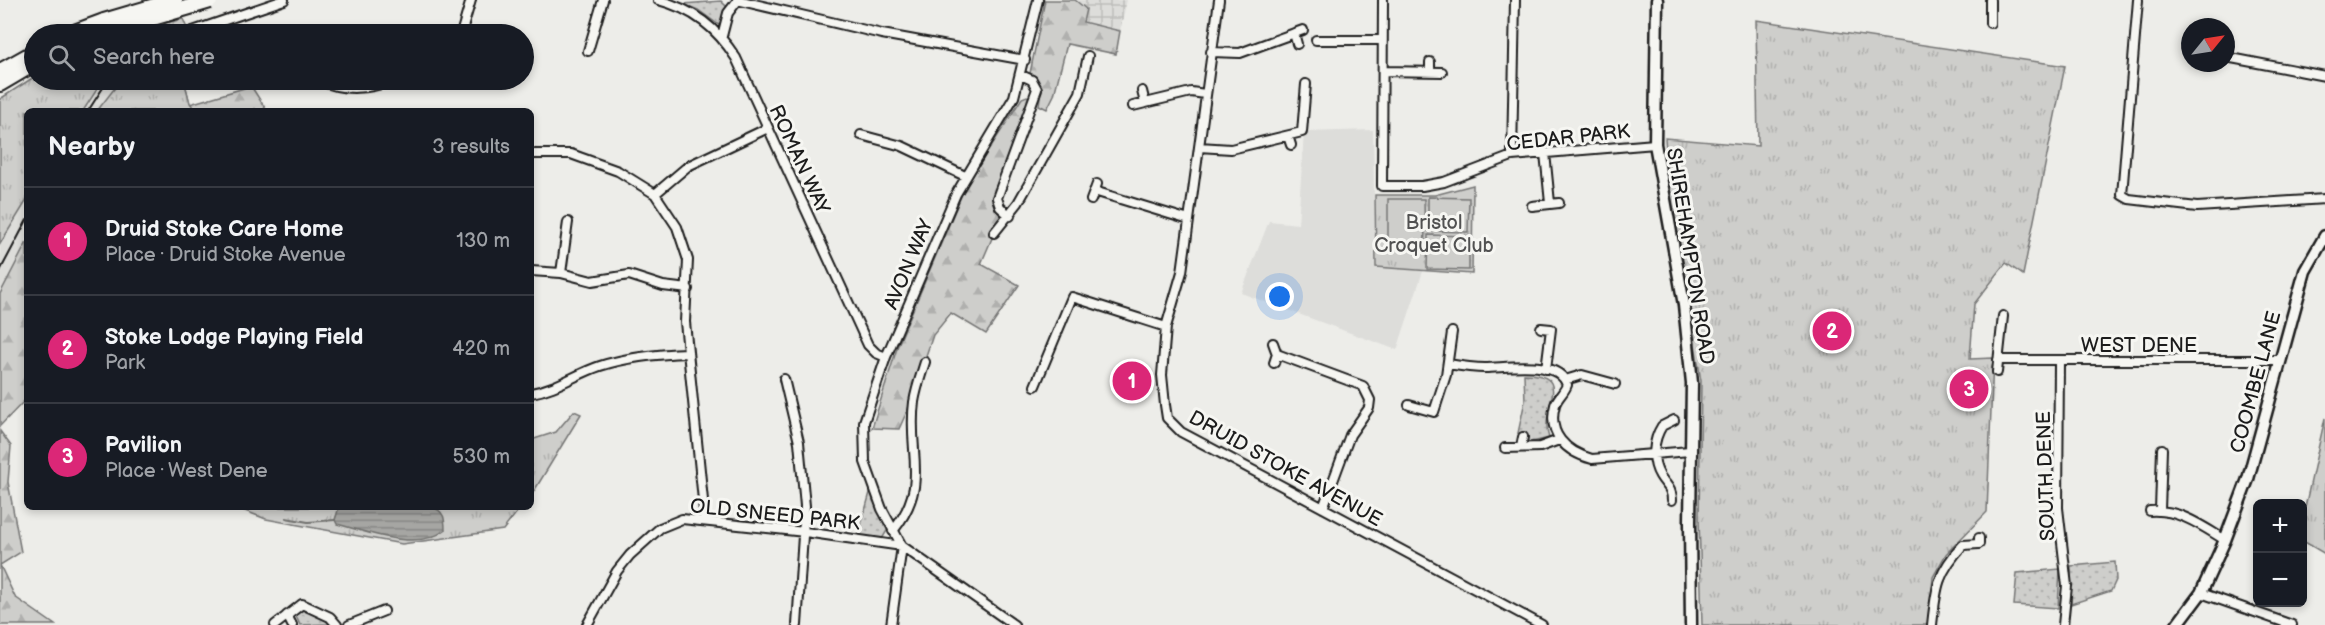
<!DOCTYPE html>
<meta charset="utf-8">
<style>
body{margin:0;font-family:"Balsamiq Sans",sans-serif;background:#20242c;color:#f1f3f6}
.controls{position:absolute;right:18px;bottom:18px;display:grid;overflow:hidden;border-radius:9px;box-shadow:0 3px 9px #0003}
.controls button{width:54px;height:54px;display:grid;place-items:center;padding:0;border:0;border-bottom:2px solid #363941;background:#171b24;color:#f1f3f6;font:30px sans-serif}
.compass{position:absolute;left:2181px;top:18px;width:54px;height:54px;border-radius:50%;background:#171b24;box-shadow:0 3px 9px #0003;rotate:60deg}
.you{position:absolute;left:1280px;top:297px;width:21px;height:21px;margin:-15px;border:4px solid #fff;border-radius:50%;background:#1a73e8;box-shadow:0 0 0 9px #1a73e833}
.badge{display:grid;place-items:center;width:39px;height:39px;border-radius:50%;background:#db2777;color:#fff;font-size:20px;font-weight:700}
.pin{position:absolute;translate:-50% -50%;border:3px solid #fff;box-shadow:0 2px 6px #0006}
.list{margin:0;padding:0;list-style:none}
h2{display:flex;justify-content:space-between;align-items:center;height:78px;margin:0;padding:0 24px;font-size:26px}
h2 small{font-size:20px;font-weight:400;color:#9ea1a6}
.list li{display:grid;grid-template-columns:39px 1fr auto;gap:18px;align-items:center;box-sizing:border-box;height:108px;padding:0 24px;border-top:2px solid #363941}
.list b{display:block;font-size:22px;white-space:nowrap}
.list p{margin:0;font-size:20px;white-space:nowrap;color:#9ea1a6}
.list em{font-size:20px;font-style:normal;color:#9ea1a6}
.icon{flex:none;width:33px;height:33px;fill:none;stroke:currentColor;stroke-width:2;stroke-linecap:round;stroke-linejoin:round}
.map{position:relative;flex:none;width:2325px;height:625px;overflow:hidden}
.search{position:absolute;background:#171b24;box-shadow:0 3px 9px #0003;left:24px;top:24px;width:510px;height:66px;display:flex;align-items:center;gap:15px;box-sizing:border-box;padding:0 21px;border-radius:33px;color:#9ea1a6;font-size:22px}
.panel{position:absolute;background:#171b24;box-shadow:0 3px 9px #0003;left:24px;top:108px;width:510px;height:402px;border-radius:9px}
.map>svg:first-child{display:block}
.built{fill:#ddddda}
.industrial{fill:url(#industrial-grid)}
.grass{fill:url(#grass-dots);stroke:#757574;stroke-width:1.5}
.forest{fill:url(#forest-firs);stroke:#757574;stroke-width:1.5}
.park{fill:url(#park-tufts);stroke:#757574;stroke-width:1.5}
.garden{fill:#cececb;stroke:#757574;stroke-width:1.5}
.water{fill:url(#water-rules);stroke:#6f6f6d;stroke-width:1.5}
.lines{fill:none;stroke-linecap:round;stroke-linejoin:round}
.stream{stroke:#6f6f6d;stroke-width:2}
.street-casing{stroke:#1c1c1c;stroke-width:12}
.secondary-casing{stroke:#1c1c1c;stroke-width:15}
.highway-casing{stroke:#1c1c1c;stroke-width:18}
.street{stroke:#f6f6f2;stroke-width:8}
.secondary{stroke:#f6f6f2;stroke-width:10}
.highway{stroke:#f6f6f2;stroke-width:14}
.rail{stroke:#1c1c1c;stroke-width:2}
.highway-bridge-casing{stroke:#1c1c1c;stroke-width:18;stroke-linecap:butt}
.highway-bridge{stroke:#f6f6f2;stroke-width:14}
.labels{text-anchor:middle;stroke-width:6;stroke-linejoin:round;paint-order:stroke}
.street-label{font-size:20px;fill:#1c1c1c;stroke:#f6f6f2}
.park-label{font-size:20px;fill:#515151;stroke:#f6f6f2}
</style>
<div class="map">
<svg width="2325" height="625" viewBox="0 0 2325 625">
<defs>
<pattern id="industrial-grid" width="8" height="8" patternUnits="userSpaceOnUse" patternTransform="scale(1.5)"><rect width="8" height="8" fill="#ddddda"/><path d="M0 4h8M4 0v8" fill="none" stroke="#bdbdba"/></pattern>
<pattern id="grass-dots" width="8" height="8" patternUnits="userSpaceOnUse" patternTransform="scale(1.5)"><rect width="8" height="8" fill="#cececb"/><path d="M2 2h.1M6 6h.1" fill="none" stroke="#b0b0ae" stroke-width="1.8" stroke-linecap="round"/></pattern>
<pattern id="forest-firs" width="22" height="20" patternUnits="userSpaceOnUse" patternTransform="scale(1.5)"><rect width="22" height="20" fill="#cececb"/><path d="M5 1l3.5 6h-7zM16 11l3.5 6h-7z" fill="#b0b0ae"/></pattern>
<pattern id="park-tufts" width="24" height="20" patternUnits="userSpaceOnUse" patternTransform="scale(1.5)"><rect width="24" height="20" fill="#cececb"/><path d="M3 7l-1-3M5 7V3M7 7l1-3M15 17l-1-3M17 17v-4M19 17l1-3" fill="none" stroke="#b0b0ae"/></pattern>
<pattern id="water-rules" width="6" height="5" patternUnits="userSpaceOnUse" patternTransform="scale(1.5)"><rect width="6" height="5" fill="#a6a6a3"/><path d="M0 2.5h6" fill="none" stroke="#868684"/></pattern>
</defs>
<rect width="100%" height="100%" fill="#edede9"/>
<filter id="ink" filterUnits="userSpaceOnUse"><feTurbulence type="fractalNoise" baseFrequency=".0167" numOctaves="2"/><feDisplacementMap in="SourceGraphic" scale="12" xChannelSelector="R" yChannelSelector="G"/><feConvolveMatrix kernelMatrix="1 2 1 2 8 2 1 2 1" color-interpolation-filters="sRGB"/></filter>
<g filter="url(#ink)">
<!-- built -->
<path class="built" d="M103 80H121L97 111H83Z
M1373 130 1375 267 1423 271 1397 350 1241 293 1269 221 1298 224 1304 132Z
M27 200V242L0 294V244Z"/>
<!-- industrial -->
<path class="industrial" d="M1075 0H1127L1120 31 1083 22Z"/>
<!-- grass -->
<path class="grass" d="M721 1 727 7 719 25 698 10 683 4Z
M1524 374C1577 374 1538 409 1549 438L1528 443 1526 432 1518 433 1525 401Z
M871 489 888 529 882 539 858 536Z
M2115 562 2116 580 2111 591 2071 604V566Z
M2060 569 2058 608 2014 605 2017 573Z
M302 607 328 619 330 624 300 625 295 614Z"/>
<!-- forest -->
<path class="forest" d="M1045 0H1075L1086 9 1083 22 1120 31 1116 54 1067 44 1054 95 1047 109 1039 105 1041 90 1030 73Z
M123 80H184L190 104 251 86 267 111H99Z
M1027 96 1032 100 993 202 1001 217 981 264 1019 285 986 334 951 313 933 335 908 409 899 429 872 428 898 345 965 187 1022 98Z
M27 242V398L0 426V294Z
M0 431 11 446 8 482 21 552 0 565 15 597 55 625H0Z"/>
<!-- park -->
<path class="park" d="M183 19 186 26 184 34H157L166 23Z
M1756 20 2065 66 2023 275 2006 263 1974 304 1970 359 1993 358 1987 512 1946 554 1933 577 1929 625H1702L1699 518 1701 381 1668 178 1665 138 1758 146Z
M34 77V80H103L83 111H27V200L0 244V99Z
M121 80H184L190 103 196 111H97Z
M1473 185 1472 274 1376 267 1375 195H1435Z
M574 411 581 414 531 496V440L556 432Z
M2325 418V554L2303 541V516Z
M235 507H521L503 530 402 544 266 519Z"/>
<!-- garden -->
<path class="garden" d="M1428 197 1469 198 1468 232 1428 231Z
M1388 199H1424L1425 248H1388Z
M1428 235 1469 236V270L1427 269Z"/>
<!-- water -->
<path class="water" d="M339 507H432C444 511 445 518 445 530 417 552 368 532 337 524L335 520Z"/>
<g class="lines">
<!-- stream -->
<path class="stream" d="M286 518 308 522 335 520"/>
<!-- street casing -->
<g class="street-casing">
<path id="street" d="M658 0C693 9 717 28 736 58L868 345 876 353 886 357
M737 0 882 34 1025 60
M1219 0 1182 272 1166 327 1162 375 1165 405 1167 418 1181 432 1542 625
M1383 0 1382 186H1422L1444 182 1512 156 1655 144
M2138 0 2122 195 2129 199 2197 207 2325 199
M1990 23V0
M187 33 284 0
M1294 33 1297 44
M461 34 471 0
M722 36 728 13 738 0
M1316 40H1382
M588 51 603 0
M1211 52 1240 53 1303 30
M2226 57 2325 76
M1430 62V72
M1383 71 1442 72
M319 80C345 92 368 89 395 80
M1142 91 1145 103
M1133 106 1191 92 1205 94
M861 135 902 146 965 176
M1288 136 1291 145
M1199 147 1231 149 1302 132 1306 84
M1545 153 1550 203
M531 154H571L618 171 655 194 677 227 688 260 685 322 705 520
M1512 156 1515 0
M1094 191 1189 220
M655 194 688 166 768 128
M1091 200 1097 184
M1532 206 1559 203
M1010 216 1000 207 997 198 1037 89 1032 80 1021 75
M994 233 1018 203 1080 93 1088 56
M531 271 561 273 592 281 629 275 663 286 688 289
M561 273 568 222
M1541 328 1551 329 1546 369
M1273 343 1277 354 1274 363
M1277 354 1363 386 1370 400 1369 408 1350 435 1323 508
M1998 360H2280
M2059 362 2058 508 2067 586 2063 625
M1448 364C1460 366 1473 368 1485 368 1507 368 1559 358 1567 385 1564 393 1557 398 1555 405 1547 434 1566 452 1592 459L1690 451
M1997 372 2003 316
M784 379 799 442 805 506 797 625
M1565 380 1582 375 1615 384
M1035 386 1072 297 1166 327
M531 393C556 389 576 374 600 366 628 357 658 354 688 353
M1409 405 1434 412 1446 375 1452 332
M1521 447 1523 437
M1505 448 1540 447 1559 440
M1672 500C1672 488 1666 486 1660 476 1651 461 1653 440 1662 426L1674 420
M2160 510 2162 449
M2150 511C2179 509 2202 526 2225 540
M893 531C931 484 907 454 914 402 916 389 921 375 925 362
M2201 593 2292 625
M287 615 292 625
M275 625 302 604 330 617 337 625
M349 625 384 611
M587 625 617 571 630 555 660 528 682 519 805 532 902 546
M891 625 902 546
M1014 625 902 546 882 509 865 462 864 422 886 357 956 194 1014 97 1038 0
M1932 625C1936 588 1937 573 1963 545L1979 544V538"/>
</g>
<!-- secondary casing -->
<g class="secondary-casing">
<path id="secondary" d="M1657 0 1655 144 1684 305 1692 383 1690 522 1691 625
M2177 625 2201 593 2225 540 2248 479 2305 271 2325 236"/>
</g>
<!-- highway casing -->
<g class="highway-casing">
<path id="highway" d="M69 34 104 21
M0 71 34 52
M0 84 34 64"/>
</g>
<!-- street -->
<use href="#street" class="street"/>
<!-- secondary -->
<use href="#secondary" class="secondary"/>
<!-- highway -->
<use href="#highway" class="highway"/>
<!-- rail -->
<path class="rail" d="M144 34 175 0
M88 111 108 80
M0 271 27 220"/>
<!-- highway-bridge casing -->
<g class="highway-bridge-casing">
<path id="highway-bridge" d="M104 21 175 0
M109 31 210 1"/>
</g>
<!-- highway-bridge -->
<use href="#highway-bridge" class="highway-bridge"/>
</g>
</g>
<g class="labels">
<!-- street labels -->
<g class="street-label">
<text transform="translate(1568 137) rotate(-6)" y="7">CEDAR PARK</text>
<text transform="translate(800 159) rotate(65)" y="7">ROMAN WAY</text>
<text transform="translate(1691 256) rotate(81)" y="7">SHIREHAMPTON ROAD</text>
<text transform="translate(908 264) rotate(-67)" y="7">AVON WAY</text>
<text x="2139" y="352">WEST DENE</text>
<text transform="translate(2255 382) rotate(-75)" y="7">COOMBE LANE</text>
<text transform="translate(1286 468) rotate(29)" y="7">DRUID STOKE AVENUE</text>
<text transform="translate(2045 476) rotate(-92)" y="7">SOUTH DENE</text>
<text transform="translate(775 514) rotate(6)" y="7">OLD SNEED PARK</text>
</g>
<!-- park labels -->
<g class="park-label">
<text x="1434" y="229">Bristol<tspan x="1434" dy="23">Croquet Club</tspan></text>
</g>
</g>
</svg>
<div class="controls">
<button>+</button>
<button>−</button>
</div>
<svg class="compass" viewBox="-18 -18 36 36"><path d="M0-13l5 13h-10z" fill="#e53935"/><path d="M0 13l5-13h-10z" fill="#9ea1a6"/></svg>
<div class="you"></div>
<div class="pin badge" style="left:1132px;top:381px">1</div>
<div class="pin badge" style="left:1832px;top:331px">2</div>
<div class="pin badge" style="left:1969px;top:389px">3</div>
<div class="search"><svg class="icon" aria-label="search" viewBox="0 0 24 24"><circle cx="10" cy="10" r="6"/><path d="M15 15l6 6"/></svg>Search here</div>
<section class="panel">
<h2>Nearby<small>3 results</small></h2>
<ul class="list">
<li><span class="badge">1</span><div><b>Druid Stoke Care Home</b><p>Place · Druid Stoke Avenue</p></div><em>130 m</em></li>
<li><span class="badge">2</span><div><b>Stoke Lodge Playing Field</b><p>Park</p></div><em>420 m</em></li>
<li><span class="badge">3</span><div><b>Pavilion</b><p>Place · West Dene</p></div><em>530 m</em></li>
</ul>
</section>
</div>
